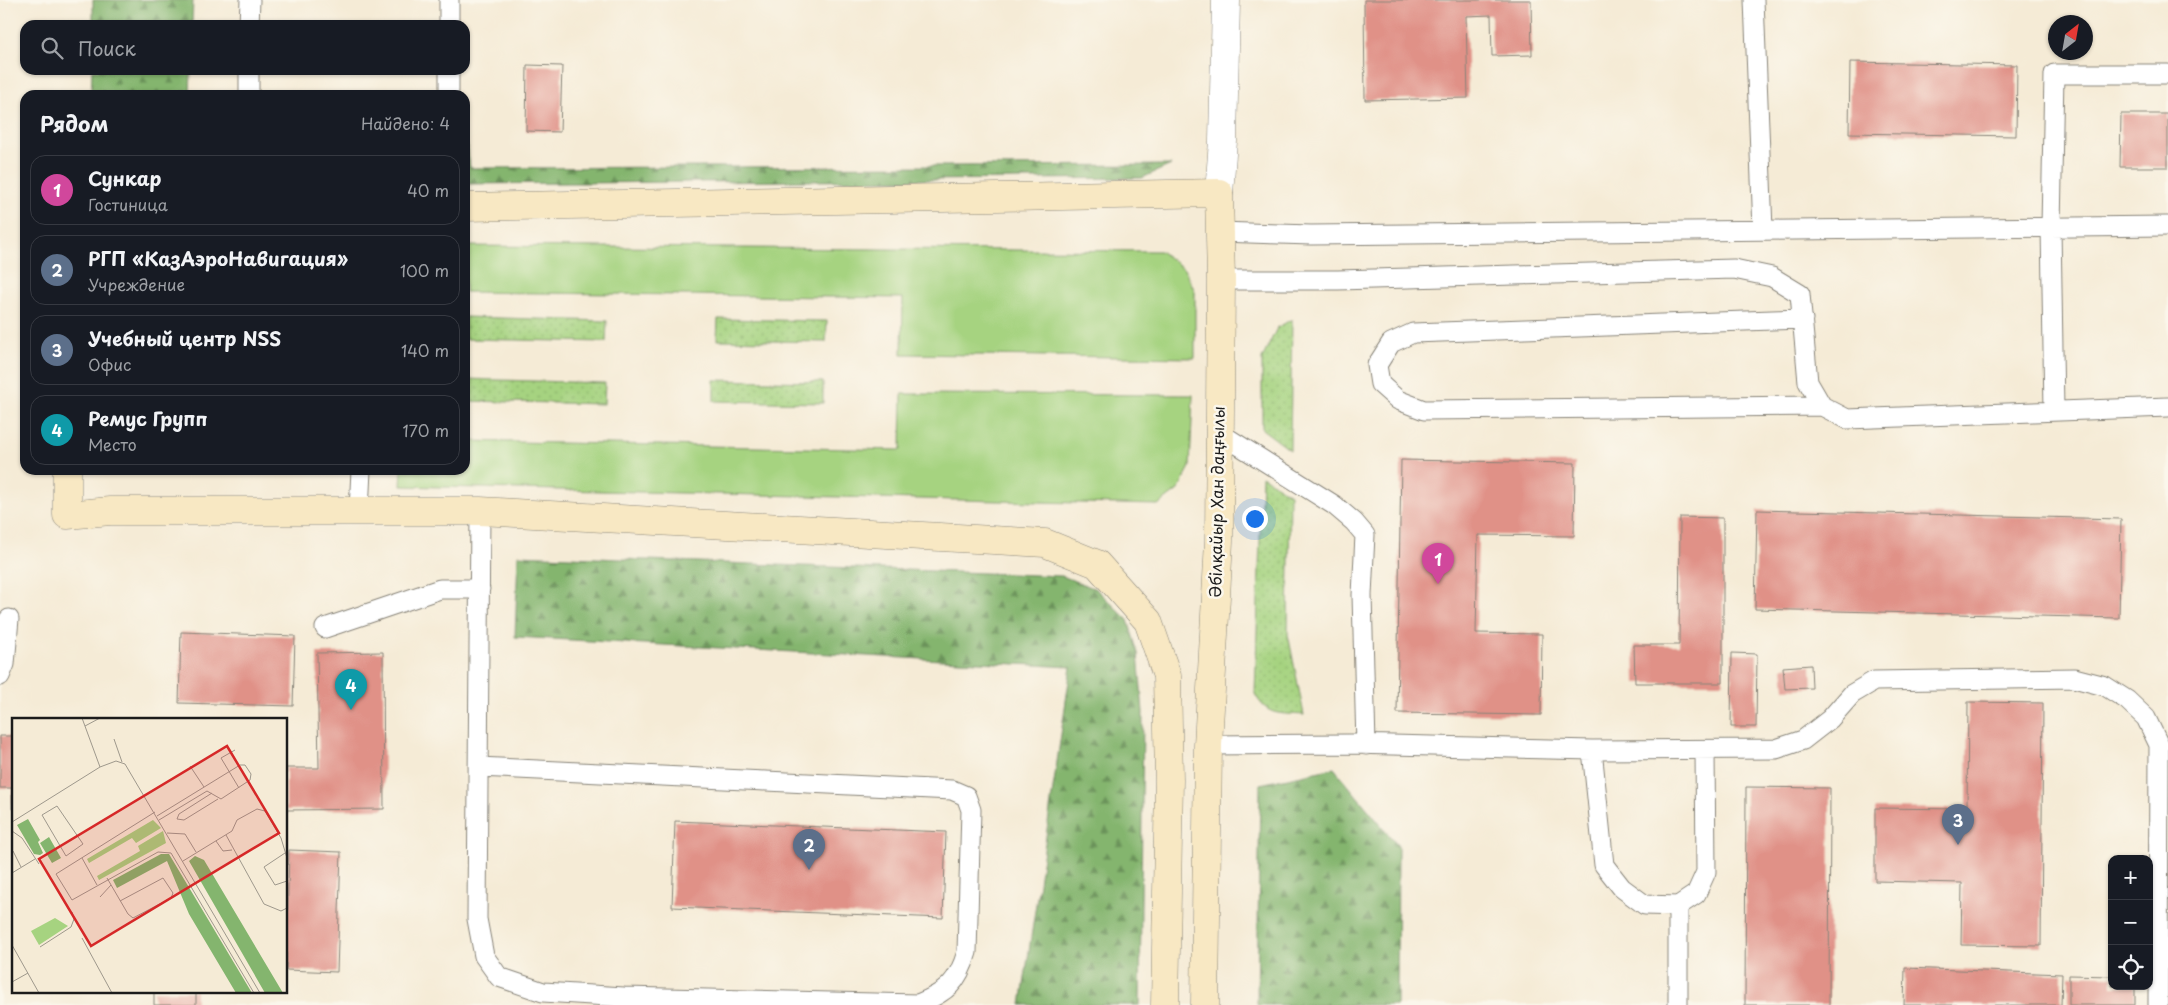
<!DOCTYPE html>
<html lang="ru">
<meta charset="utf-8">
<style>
body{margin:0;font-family:"Playpen Sans",sans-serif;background:#20242c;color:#f1f3f6}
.controls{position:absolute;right:15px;bottom:15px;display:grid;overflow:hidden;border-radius:10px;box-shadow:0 1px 4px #0004}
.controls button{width:45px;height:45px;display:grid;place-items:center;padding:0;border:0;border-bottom:1px solid #363941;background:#171b24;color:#f1f3f6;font:25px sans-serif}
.compass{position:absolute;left:2048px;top:15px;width:45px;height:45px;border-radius:50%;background:#171b24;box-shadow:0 1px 4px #0004;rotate:31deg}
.you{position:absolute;left:1254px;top:518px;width:18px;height:18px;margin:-12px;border:4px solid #fff;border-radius:50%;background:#1a73e8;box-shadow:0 0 0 8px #1a73e833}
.badge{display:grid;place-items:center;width:32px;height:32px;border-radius:50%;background:#d690ce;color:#fff;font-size:16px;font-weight:700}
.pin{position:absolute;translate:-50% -41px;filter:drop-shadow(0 1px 2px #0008)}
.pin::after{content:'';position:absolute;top:26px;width:18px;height:15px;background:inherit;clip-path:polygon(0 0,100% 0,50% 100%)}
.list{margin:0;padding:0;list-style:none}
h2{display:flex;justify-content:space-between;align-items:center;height:65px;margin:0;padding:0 20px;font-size:21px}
h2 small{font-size:16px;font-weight:400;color:#9ea1a6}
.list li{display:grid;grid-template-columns:32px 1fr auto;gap:15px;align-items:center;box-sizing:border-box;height:70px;margin:0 10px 10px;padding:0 10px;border:1px solid #363941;border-radius:15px}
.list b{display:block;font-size:19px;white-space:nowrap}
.list p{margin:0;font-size:16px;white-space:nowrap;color:#9ea1a6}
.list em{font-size:16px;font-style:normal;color:#9ea1a6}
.icon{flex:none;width:28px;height:28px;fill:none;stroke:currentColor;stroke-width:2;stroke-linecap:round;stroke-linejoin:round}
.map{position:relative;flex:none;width:2168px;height:1005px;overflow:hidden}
.search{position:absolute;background:#171b24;box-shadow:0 1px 4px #0004;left:20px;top:20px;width:450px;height:55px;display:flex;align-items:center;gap:12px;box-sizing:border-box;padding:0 18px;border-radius:15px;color:#9ea1a6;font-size:19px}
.panel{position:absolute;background:#171b24;box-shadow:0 1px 4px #0004;left:20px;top:90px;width:450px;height:385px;border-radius:15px}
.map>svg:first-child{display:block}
.grass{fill:url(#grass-dots);stroke:#61784e}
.forest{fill:url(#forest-firs);stroke:#506845}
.park{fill:#a6d380;stroke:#61784e}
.building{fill:#e09187}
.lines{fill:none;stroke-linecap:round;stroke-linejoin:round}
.lane-casing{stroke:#888479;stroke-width:21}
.street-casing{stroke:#888479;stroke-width:29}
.secondary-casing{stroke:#888479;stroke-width:29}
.lane{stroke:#fff;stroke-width:19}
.street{stroke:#fff;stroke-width:28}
.secondary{stroke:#f8e8c3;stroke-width:28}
.labels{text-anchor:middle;stroke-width:5;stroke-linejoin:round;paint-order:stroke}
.street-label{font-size:16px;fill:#1c1c1c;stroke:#fbf7ec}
.inset-road{fill:none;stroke:#9e988c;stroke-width:1}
.view{fill:#d62828;fill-opacity:0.15;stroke:#d62828;stroke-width:2.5}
.inset-edge{fill:none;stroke:#1c1c1c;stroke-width:2.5}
</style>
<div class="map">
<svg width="2168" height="1005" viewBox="0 0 2168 1005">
<defs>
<pattern id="grass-dots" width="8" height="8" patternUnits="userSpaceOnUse" patternTransform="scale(1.25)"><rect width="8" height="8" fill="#a6d380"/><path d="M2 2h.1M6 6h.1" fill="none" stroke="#8eb56e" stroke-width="1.8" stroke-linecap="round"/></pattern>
<pattern id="forest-firs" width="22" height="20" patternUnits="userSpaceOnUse" patternTransform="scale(1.25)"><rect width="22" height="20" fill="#84b56e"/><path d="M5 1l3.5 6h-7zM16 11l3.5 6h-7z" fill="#6b925a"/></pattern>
</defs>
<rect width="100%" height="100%" fill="#fbf7ec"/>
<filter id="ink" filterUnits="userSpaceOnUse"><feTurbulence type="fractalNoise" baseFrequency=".02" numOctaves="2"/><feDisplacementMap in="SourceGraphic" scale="10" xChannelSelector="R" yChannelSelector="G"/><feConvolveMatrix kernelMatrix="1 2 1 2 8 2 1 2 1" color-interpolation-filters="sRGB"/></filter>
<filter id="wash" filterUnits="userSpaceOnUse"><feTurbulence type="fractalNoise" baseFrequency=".0096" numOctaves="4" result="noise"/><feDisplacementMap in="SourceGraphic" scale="20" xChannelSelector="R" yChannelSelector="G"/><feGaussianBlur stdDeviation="1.12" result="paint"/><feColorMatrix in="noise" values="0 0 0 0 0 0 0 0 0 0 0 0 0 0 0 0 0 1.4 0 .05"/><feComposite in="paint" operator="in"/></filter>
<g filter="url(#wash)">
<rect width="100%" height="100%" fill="#f5ebd6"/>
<!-- grass -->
<path class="grass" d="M465 317 607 321 606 342 465 339Z
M718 319 827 321 826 342 717 340Z
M1292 319 1290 450 1262 429V359L1277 328Z
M465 379 605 383 604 404 465 401Z
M714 380 823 382V403L714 401Z
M1262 476 1290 494 1288 634 1304 715C1280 713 1267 717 1255 694Z"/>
<!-- forest -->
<path class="forest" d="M93 0H193L192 25H93Z
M92 70H191L190 95H91Z
M465 144H467L470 168 1171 165 1142 178 465 184Z
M518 555 1062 576 1096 589 1128 620 1138 653 1143 712 1140 1005H1021L1071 667 515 637Z
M1334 768 1398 846 1397 1005H1257L1260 784Z"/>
<!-- park -->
<path class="park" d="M465 246 1160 251 1184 269 1195 291V358L902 354 903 298 465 292Z
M902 394 1193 395 1190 467 1178 490 1158 505 401 486 402 470H465V441L901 450Z"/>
<g id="blocks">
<!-- building -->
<path class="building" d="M1364 0H1531L1532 55 1492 56 1491 15 1466 16 1468 98 1365 100Z
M1850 62 2017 65 2016 136 1849 133Z
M527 65 562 66 560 132 526 131Z
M2121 114H2168V167H2120Z
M1401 460 1575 463 1574 536 1478 535 1476 633 1542 634 1541 715 1397 713Z
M1757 510 2121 519 2119 618 1755 609Z
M1680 517 1723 518V683H1635L1634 645H1679Z
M181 632 295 636 293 706 179 703Z
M383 652 384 809 286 810V768H319L317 653Z
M1732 653 1757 654 1756 727H1731Z
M1811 665 1812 688 1785 689 1783 667Z
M1968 702 2043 703 2041 946 1961 945 1962 883 1875 881V808L1967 809Z
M0 736H14V809H12V788H0Z
M1746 787 1830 788 1829 1005H1745Z
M675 821 946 832 943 918 672 907Z
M289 850 341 852 337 972 286 970Z
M1905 968 2062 974 2061 1005H1904Z
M2069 975 2112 976V986H2135V1005H2069Z
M154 991H196V1005H154Z"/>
</g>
</g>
<g filter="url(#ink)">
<use href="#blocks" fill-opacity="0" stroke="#888479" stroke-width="1"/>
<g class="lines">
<!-- lane casing -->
<g class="lane-casing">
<path id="lane" d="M1754 0 1763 230
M249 25 250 0
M449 25V0
M249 95V70
M447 95 449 91V70
M1220 232 1311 235 2168 226
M1221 280H1338L1734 269 1772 277 1800 294 1808 382 1822 406 1847 419 2168 407
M1803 319 1413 333 1391 343 1377 365 1380 384 1398 400 1424 410 1822 406
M2054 411 2051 227 2054 74H2168
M1218 432 1334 505 1354 522 1365 535 1362 595 1366 745
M359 511 361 470
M325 628 440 589H480
M0 676 5 664 9 619
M1208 745 1352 744 1592 750 1776 749 1803 740 1830 719 1852 694 1874 681 2074 678 2105 686 2127 700 2146 718 2159 745 2158 1005
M1592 750 1604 865 1622 888 1645 905 1678 906
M478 767 952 790 966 796 971 810 967 952C958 983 947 992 918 1004L624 997 543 992 499 977 484 956 477 919 480 511
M1678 1005V906L1696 894 1706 872 1705 750"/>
</g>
<!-- street casing -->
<g class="street-casing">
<path id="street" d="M1219 193 1223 141 1226 0"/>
</g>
<!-- secondary casing -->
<g class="secondary-casing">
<path id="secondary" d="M465 207 1219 193 1221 280 1219 541 1208 745 1205 1005
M67 470V515L110 511H480L1045 543 1097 564 1148 621 1167 676 1169 780 1165 1005"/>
</g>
<!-- lane -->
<use href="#lane" class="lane"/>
<!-- street -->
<use href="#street" class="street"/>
<!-- secondary -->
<use href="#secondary" class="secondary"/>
</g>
</g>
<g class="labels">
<!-- street labels -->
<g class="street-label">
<text transform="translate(1217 502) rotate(-89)" y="6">Әбілқайыр Хан даңғылы</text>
</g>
</g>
<!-- overview -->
<g transform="translate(12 718)">
<rect width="275" height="275" fill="#f5ebd6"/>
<path d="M43 200 56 208 27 227 19 213Z" fill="#a6d380"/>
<path d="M16 101 28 122 26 124 31 135 28 137 22 136 5 107ZM37 119 49 140 40 145 28 125ZM149 136H157L240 275H224L177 196 155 143 105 170 101 162ZM183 138 192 142 271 275H253L177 143Z" fill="#84b56e"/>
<path d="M141 102 149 110 124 125 120 120 77 145 75 141ZM151 113 154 125 87 162 85 158 128 133 126 128Z" fill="#a6d380"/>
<path class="inset-road" d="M70 0 88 49M73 8 88 0M102 21 110 44M223 32 209 40 227 70M178 48 192 69M200 75 167 96 165 101 172 102 206 81M45 88 71 126 54 138 30 97ZM143 94 44 156 60 182 146 134 159 135 242 275M145 98 228 47H233L239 56 238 62 209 81 195 73 147 102M0 104 88 49 104 43 113 46 248 275M0 113 10 120 27 146M155 115 173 116 184 134M214 117 252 186 269 193 275 190M204 123 211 133 220 132M1 133 9 149M273 135 252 149 263 167 275 163M70 140 85 167M171 143 220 113 225 102 245 91 253 93 269 120 275 140M0 155 23 141M95 160 116 196 121 200 159 180 161 175 151 160 108 183M88 179 99 167M70 220 100 275M0 227 27 275M28 229 59 209 62 201 60 194M0 264 16 255"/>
<path class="view" d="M215 28 267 115 79 228 27 141Z"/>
<rect width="275" height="275" class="inset-edge"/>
</g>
</svg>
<div class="controls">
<button>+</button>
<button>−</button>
<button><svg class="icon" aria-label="locate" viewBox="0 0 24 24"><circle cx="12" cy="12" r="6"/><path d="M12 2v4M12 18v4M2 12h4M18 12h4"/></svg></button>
</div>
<svg class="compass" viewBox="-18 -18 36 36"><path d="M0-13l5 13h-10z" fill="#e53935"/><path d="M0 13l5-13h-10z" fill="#9ea1a6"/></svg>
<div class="you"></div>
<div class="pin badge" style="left:1438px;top:584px;background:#d1479c">1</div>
<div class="pin badge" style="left:809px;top:870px;background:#5c6f8a">2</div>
<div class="pin badge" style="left:1958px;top:845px;background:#5c6f8a">3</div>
<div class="pin badge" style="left:351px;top:710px;background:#0f9aa8">4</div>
<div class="search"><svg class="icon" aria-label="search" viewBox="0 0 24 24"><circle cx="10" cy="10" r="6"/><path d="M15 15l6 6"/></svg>Поиск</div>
<section class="panel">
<h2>Рядом<small>Найдено: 4</small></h2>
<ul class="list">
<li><span class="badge" style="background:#d1479c">1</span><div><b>Сункар</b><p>Гостиница</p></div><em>40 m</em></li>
<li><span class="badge" style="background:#5c6f8a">2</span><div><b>РГП «КазАэроНавигация»</b><p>Учреждение</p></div><em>100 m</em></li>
<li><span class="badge" style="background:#5c6f8a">3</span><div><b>Учебный центр NSS</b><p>Офис</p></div><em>140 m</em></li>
<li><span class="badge" style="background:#0f9aa8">4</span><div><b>Ремус Групп</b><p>Место</p></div><em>170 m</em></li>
</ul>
</section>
</div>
